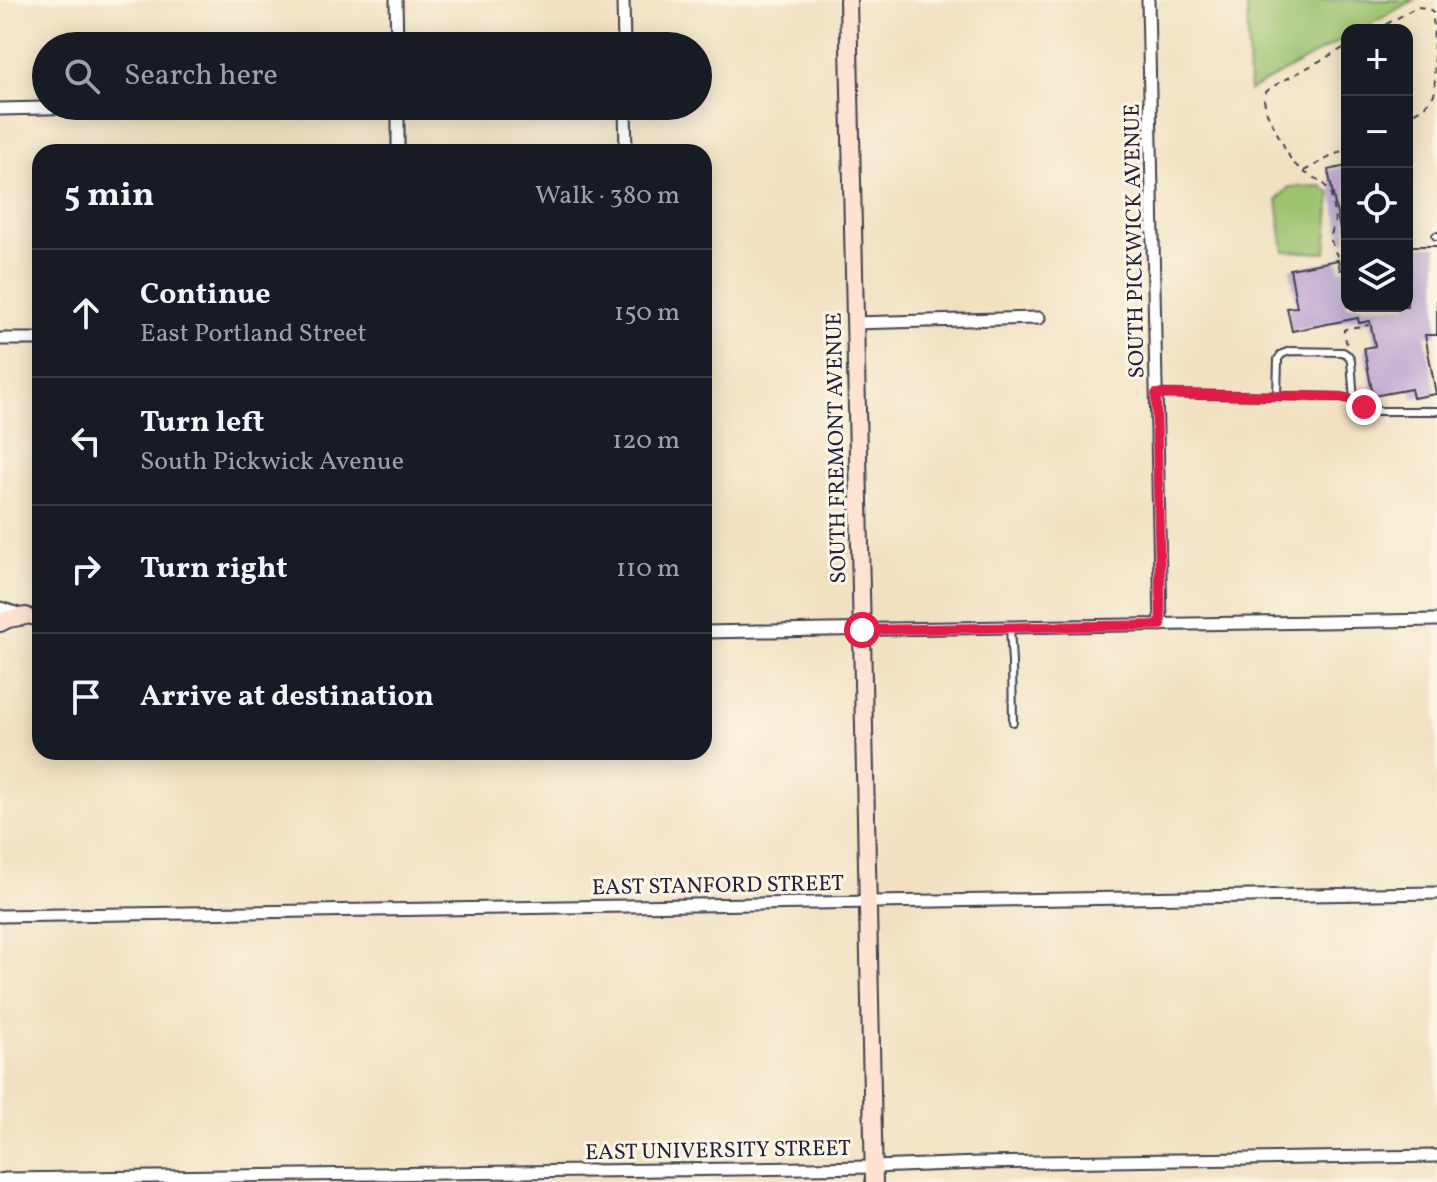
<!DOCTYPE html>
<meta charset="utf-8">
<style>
body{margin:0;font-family:Vollkorn,serif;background:#242831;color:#f1f3f6}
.controls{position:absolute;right:24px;top:24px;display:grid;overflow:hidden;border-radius:16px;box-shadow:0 4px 20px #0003}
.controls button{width:72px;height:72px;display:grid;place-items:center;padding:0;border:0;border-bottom:2px solid #363941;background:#171b24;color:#f1f3f6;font:40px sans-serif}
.stop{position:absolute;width:24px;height:24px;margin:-18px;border:6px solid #e11d48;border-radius:50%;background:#fff}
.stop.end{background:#e11d48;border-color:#fff;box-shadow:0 2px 8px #0008}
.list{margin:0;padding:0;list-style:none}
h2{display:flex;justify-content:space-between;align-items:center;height:104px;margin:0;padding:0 32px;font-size:34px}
h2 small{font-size:26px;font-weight:400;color:#9ea1a6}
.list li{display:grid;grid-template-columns:52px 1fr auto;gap:24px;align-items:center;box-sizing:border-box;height:128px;padding:0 32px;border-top:2px solid #363941}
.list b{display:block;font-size:30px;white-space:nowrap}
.list p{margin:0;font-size:26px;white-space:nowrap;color:#9ea1a6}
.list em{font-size:26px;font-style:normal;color:#9ea1a6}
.icon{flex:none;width:44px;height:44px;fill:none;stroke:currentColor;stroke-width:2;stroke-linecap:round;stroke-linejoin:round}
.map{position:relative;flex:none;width:1437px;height:1182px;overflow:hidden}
.search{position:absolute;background:#171b24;box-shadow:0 4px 20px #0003;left:32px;top:32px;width:680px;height:88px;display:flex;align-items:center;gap:20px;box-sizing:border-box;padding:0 28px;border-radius:44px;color:#9ea1a6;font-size:30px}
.panel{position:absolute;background:#171b24;box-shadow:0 4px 20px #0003;left:32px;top:144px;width:680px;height:616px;border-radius:24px}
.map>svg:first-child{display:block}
.green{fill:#9bc26d;stroke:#5e7254;stroke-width:2}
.building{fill:#b59ed0}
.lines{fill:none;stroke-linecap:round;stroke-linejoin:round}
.lane-casing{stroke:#413f4f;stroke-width:10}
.street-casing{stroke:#413f4f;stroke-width:15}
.secondary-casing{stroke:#413f4f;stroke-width:20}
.path{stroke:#413f4f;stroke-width:2;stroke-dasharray:6 6;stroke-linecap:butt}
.lane{stroke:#fff;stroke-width:6}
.street{stroke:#fff;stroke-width:11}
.secondary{stroke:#fee3d2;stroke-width:16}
.route{stroke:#e11d48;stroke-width:10}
.labels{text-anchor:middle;stroke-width:6;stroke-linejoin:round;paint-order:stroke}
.street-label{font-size:22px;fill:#22223b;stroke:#fcf5e5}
</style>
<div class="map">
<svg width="1437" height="1182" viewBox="0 0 1437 1182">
<rect width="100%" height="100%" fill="#fcf5e5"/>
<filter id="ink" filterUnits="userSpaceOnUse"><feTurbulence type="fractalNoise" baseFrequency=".0125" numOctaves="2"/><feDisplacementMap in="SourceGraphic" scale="16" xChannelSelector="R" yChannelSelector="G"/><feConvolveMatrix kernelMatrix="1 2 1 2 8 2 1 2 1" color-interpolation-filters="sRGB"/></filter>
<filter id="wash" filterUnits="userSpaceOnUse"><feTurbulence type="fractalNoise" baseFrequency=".006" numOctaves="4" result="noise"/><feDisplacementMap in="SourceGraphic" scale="32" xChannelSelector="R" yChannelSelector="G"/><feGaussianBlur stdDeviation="1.8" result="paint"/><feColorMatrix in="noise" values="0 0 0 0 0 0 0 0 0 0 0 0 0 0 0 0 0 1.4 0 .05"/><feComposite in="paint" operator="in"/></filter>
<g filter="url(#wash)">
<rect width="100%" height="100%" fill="#f1e1c1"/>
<!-- green -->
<path class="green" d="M1247 0H1414L1360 30H1347V37L1249 91Z
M1322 186 1331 194 1326 253 1284 251 1277 200 1289 187Z"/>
<g id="blocks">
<!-- building -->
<path class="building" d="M1347 166V240H1342L1328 170Z
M1407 246H1437V335H1425L1436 394 1413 398 1411 389 1373 396 1364 348 1375 346 1370 321 1359 323 1358 318 1292 331 1287 308 1297 307 1290 269 1338 260 1340 270 1347 269V306H1407Z"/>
</g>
</g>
<g filter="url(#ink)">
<use href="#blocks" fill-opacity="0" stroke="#413f4f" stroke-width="2"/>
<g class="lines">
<!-- lane casing -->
<g class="lane-casing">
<path id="lane" d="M1436 236H1437
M1156 394 1341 397 1354 400 1375 411H1437
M1277 396 1278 359 1282 354 1290 351 1343 352 1349 356 1351 361 1354 400
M1010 627 1012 663 1013 722"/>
</g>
<!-- street casing -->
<g class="street-casing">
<path id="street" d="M396 0 397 46
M623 0 624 46
M1148 0 1161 625
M398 106V152
M625 106 626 152
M0 109 130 106
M854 323 1039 318
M0 339H40
M0 608 40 621
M704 632 1437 620
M0 916 1437 893
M0 1180 6 1179 873 1167 978 1163 1437 1156"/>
</g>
<!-- secondary casing -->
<g class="secondary-casing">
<path id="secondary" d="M848 0 874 1182
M0 623 8 619 26 616"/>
</g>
<!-- path -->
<path class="path" d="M1376 30 1417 7 1428 8 1433 12 1435 91C1431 105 1419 109 1407 116
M1304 171 1347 148
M1344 267 1334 250 1330 238 1335 221 1331 195 1323 182 1305 173 1292 162 1267 113 1264 100 1266 92 1272 87 1347 46
M1347 344 1344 334V330L1348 328 1369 325"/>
<!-- lane -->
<use href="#lane" class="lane"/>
<!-- street -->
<use href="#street" class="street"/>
<!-- secondary -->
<use href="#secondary" class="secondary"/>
</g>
</g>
<g class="lines" filter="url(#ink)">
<!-- route -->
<path class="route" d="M862 630 1161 625 1156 394 1341 397 1354 400 1364 407"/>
</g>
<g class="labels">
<!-- street labels -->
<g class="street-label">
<text transform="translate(1133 241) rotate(-91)" y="8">SOUTH PICKWICK AVENUE</text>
<text transform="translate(835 448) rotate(-91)" y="8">SOUTH FREMONT AVENUE</text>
<text transform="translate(718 884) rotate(-1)" y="8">EAST STANFORD STREET</text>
<text transform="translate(718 1149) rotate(-1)" y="8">EAST UNIVERSITY STREET</text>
</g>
</g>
</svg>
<div class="controls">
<button>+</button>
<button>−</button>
<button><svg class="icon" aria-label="locate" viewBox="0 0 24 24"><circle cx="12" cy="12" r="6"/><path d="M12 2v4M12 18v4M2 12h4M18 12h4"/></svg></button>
<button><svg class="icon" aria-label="layers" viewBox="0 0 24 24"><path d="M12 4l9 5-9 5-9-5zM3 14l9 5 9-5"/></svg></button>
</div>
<div class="stop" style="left:862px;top:630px"></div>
<div class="stop end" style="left:1364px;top:407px"></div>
<div class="search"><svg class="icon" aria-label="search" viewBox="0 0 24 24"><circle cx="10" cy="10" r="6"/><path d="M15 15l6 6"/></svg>Search here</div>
<section class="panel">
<h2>5 min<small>Walk · 380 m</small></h2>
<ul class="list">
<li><svg class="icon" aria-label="ahead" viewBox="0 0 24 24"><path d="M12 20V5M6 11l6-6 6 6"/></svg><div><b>Continue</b><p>East Portland Street</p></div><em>150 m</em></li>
<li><svg class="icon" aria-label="left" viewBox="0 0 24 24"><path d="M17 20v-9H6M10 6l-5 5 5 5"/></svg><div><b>Turn left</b><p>South Pickwick Avenue</p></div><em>120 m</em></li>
<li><svg class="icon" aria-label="right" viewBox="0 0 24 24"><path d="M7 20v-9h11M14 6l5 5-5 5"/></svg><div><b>Turn right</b></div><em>110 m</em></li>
<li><svg class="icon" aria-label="arrive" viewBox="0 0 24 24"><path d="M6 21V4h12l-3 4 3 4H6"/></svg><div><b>Arrive at destination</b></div></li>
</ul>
</section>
</div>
